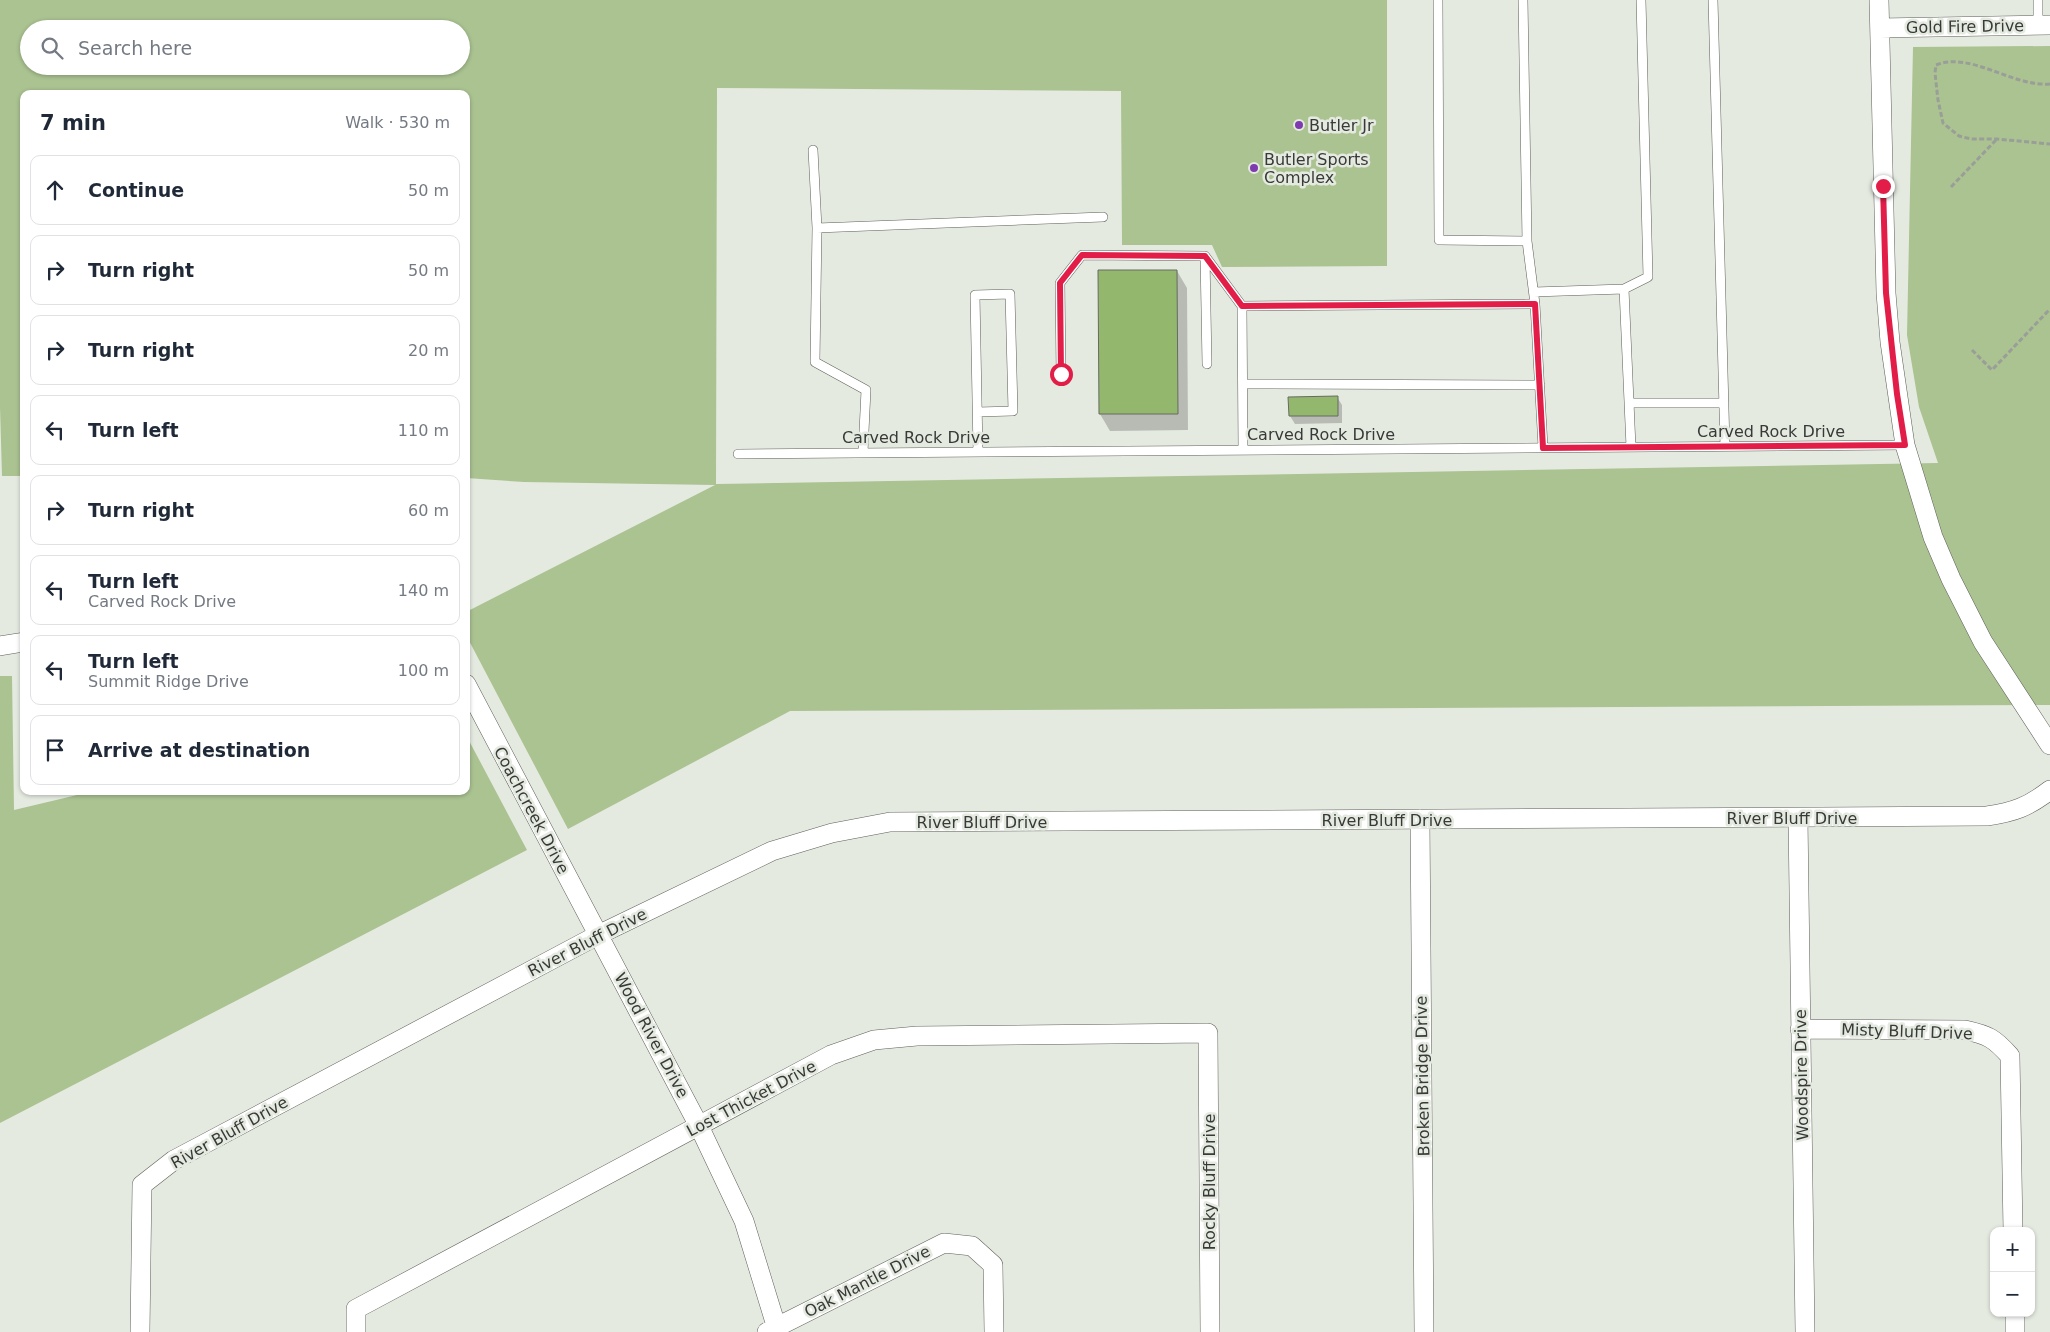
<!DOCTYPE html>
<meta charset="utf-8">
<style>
body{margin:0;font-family:"DejaVu Sans",sans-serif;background:#f6f6f7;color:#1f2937}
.controls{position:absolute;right:15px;bottom:15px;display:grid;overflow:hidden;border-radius:10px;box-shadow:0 1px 4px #0004}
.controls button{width:45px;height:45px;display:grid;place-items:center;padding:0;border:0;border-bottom:1px solid #e0e1e3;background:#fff;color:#1f2937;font:25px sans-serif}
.stop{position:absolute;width:15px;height:15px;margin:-11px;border:4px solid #e11d48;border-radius:50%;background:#fff}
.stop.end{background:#e11d48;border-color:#fff;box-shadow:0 1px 5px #0008}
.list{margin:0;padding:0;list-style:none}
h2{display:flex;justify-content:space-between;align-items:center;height:65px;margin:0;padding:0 20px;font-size:21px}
h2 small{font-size:16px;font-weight:400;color:#747a83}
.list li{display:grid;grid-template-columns:32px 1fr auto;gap:15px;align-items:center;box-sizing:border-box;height:70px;margin:0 10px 10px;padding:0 10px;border:1px solid #e0e1e3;border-radius:10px}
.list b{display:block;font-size:19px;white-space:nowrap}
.list p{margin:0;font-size:16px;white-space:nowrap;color:#747a83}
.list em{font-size:16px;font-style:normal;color:#747a83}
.icon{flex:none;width:28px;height:28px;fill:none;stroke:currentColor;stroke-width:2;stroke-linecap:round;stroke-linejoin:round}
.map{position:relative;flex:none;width:2050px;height:1332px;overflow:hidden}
.search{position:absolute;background:#fff;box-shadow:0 1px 4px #0004;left:20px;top:20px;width:450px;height:55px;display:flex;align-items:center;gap:12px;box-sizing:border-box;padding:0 18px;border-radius:28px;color:#747a83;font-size:19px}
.panel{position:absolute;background:#fff;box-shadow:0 1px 4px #0004;left:20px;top:90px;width:450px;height:705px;border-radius:10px}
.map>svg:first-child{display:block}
.green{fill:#aac391;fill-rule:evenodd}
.shadow{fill:#0003}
.building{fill:#94b76e;stroke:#666a63}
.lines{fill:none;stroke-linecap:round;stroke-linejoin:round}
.lane-casing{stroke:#5c6058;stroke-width:10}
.street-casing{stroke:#5c6058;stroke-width:20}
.path{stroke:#9a9e98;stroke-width:3;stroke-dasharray:5 2.5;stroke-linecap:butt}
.lane{stroke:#fff;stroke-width:9}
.street{stroke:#fff;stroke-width:19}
.route{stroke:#e11d48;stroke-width:6}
.poi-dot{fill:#7d3baf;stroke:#e5eae1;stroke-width:2}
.labels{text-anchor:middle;stroke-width:5;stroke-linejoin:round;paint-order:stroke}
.street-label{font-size:16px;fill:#383a37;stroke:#e5eae1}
.poi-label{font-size:16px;fill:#383a37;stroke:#e5eae1;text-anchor:start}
</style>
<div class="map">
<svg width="2050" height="1332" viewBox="0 0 2050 1332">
<rect width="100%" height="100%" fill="#e5eae1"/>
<!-- green -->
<path class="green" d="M0 0H1387V266L1222 267 1212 245H1122L1121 91 717 88 716 484 1938 463 1919 407 1907 335 1913 47 2050 46V705L790 711 568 829 466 635V612L715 485 524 482 466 478V94H24V476H2L0 407ZM29 29H461V66H29Z
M0 676H12L14 810 94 791H466V735L527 850 0 1123Z"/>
<!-- shadow -->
<path class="shadow" d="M1177 271 1187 288 1188 430 1110 431 1100 414Z
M1337 397 1342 405V423L1295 424 1290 416Z"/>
<!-- building -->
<path class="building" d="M1098 270H1177L1178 414H1099Z
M1338 396V416H1289L1288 397Z"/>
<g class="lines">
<!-- lane casing -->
<g class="lane-casing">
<path id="lane" d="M1438 0 1439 240 1527 241
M1523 0 1527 241 1535 304 1543 447
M1713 0 1725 446
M2038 0V25
M813 150 817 228
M1205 256 1207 364
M1624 289 1648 277 1641 0
M1534 292 1624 289 1631 447
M1242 306 1535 304
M1061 374 1060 283 1082 255 1205 256 1242 306 1243 450
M1243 384 1540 385
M1629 403H1724
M978 412 1013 411 1010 294 975 295 978 452
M863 452 866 390 815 362 817 228 1103 217
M738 454 1905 445"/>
</g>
<!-- street casing -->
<g class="street-casing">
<path id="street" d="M1879 0 1886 293 1890 342 1905 445 1933 537 1951 579 1983 642 2050 745
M1880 28 2050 25
M0 646 24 642
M466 684 699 1126 744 1221 778 1332
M1798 818 1805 1332
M1420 819 1424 1332
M1800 1029 1965 1030C1988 1035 1994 1038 2010 1056L2013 1231
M2015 1313V1332
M140 1332 142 1185 174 1160 598 935 772 851 832 833 890 822 1987 816C2014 812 2028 807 2050 790
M356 1332V1309L831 1055 874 1040 917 1036 1208 1033 1210 1332
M767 1332 944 1243 972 1246 993 1265 994 1332"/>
</g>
<!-- path -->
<path class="path" d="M2050 84C2012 87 1971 51 1936 65L1935 73 1938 100 1943 123 1959 136 1971 139H1997L2050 144
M1951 187 1996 140
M1972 350 1992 370 2050 309"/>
<!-- lane -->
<use href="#lane" class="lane"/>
<!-- street -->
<use href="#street" class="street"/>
</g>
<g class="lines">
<!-- route -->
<path class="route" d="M1061 374 1060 283 1082 255 1205 256 1242 306 1535 304 1543 448 1905 445 1897 394 1886 293 1883 186"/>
</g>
<!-- markers -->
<g class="poi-dot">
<circle cx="1299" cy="125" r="5"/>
<circle cx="1254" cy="168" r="5"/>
</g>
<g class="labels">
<!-- street labels -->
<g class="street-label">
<text transform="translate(1965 26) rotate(-1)" y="6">Gold Fire Drive</text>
<text x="1771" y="437">Carved Rock Drive</text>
<text x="1321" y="440">Carved Rock Drive</text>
<text x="916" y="443">Carved Rock Drive</text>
<text transform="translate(532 810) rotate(62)" y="6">Coachcreek Drive</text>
<text x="1792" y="824">River Bluff Drive</text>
<text x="1387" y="826">River Bluff Drive</text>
<text x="982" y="828">River Bluff Drive</text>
<text transform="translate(587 942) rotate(-27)" y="6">River Bluff Drive</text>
<text transform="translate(1907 1031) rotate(2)" y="6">Misty Bluff Drive</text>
<text transform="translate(652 1035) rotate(62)" y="6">Wood River Drive</text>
<text transform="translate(1801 1075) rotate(-91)" y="6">Woodspire Drive</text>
<text transform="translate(1422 1076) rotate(-91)" y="6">Broken Bridge Drive</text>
<text transform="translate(751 1098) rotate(-28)" y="6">Lost Thicket Drive</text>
<text transform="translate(229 1132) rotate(-29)" y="6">River Bluff Drive</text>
<text transform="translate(1209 1182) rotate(-90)" y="6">Rocky Bluff Drive</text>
<text transform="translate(867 1281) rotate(-27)" y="6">Oak Mantle Drive</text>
</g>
<!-- poi labels -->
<g class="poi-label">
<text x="1309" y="131">Butler Jr</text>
<text x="1264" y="165">Butler Sports<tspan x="1264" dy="18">Complex</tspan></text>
</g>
</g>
</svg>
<div class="controls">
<button>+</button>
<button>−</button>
</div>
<div class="stop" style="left:1061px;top:374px"></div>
<div class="stop end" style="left:1883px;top:186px"></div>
<div class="search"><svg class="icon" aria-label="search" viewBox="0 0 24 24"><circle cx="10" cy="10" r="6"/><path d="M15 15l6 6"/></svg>Search here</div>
<section class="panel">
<h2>7 min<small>Walk · 530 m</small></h2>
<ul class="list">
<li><svg class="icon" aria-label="ahead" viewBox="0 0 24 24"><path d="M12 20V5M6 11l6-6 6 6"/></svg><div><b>Continue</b></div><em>50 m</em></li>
<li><svg class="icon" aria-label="right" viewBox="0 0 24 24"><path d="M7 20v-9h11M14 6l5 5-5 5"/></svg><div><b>Turn right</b></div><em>50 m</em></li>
<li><svg class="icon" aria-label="right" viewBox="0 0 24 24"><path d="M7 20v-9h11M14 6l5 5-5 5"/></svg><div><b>Turn right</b></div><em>20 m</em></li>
<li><svg class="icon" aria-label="left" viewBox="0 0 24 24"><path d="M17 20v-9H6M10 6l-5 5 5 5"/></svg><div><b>Turn left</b></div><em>110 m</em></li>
<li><svg class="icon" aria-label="right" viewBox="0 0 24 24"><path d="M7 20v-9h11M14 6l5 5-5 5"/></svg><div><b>Turn right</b></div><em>60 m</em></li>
<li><svg class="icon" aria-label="left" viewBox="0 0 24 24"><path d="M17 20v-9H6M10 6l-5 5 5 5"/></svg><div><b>Turn left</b><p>Carved Rock Drive</p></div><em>140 m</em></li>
<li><svg class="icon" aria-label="left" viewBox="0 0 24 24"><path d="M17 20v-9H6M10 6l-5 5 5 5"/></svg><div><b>Turn left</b><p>Summit Ridge Drive</p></div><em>100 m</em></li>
<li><svg class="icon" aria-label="arrive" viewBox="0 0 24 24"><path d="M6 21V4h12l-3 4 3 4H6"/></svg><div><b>Arrive at destination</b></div></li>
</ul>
</section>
</div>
